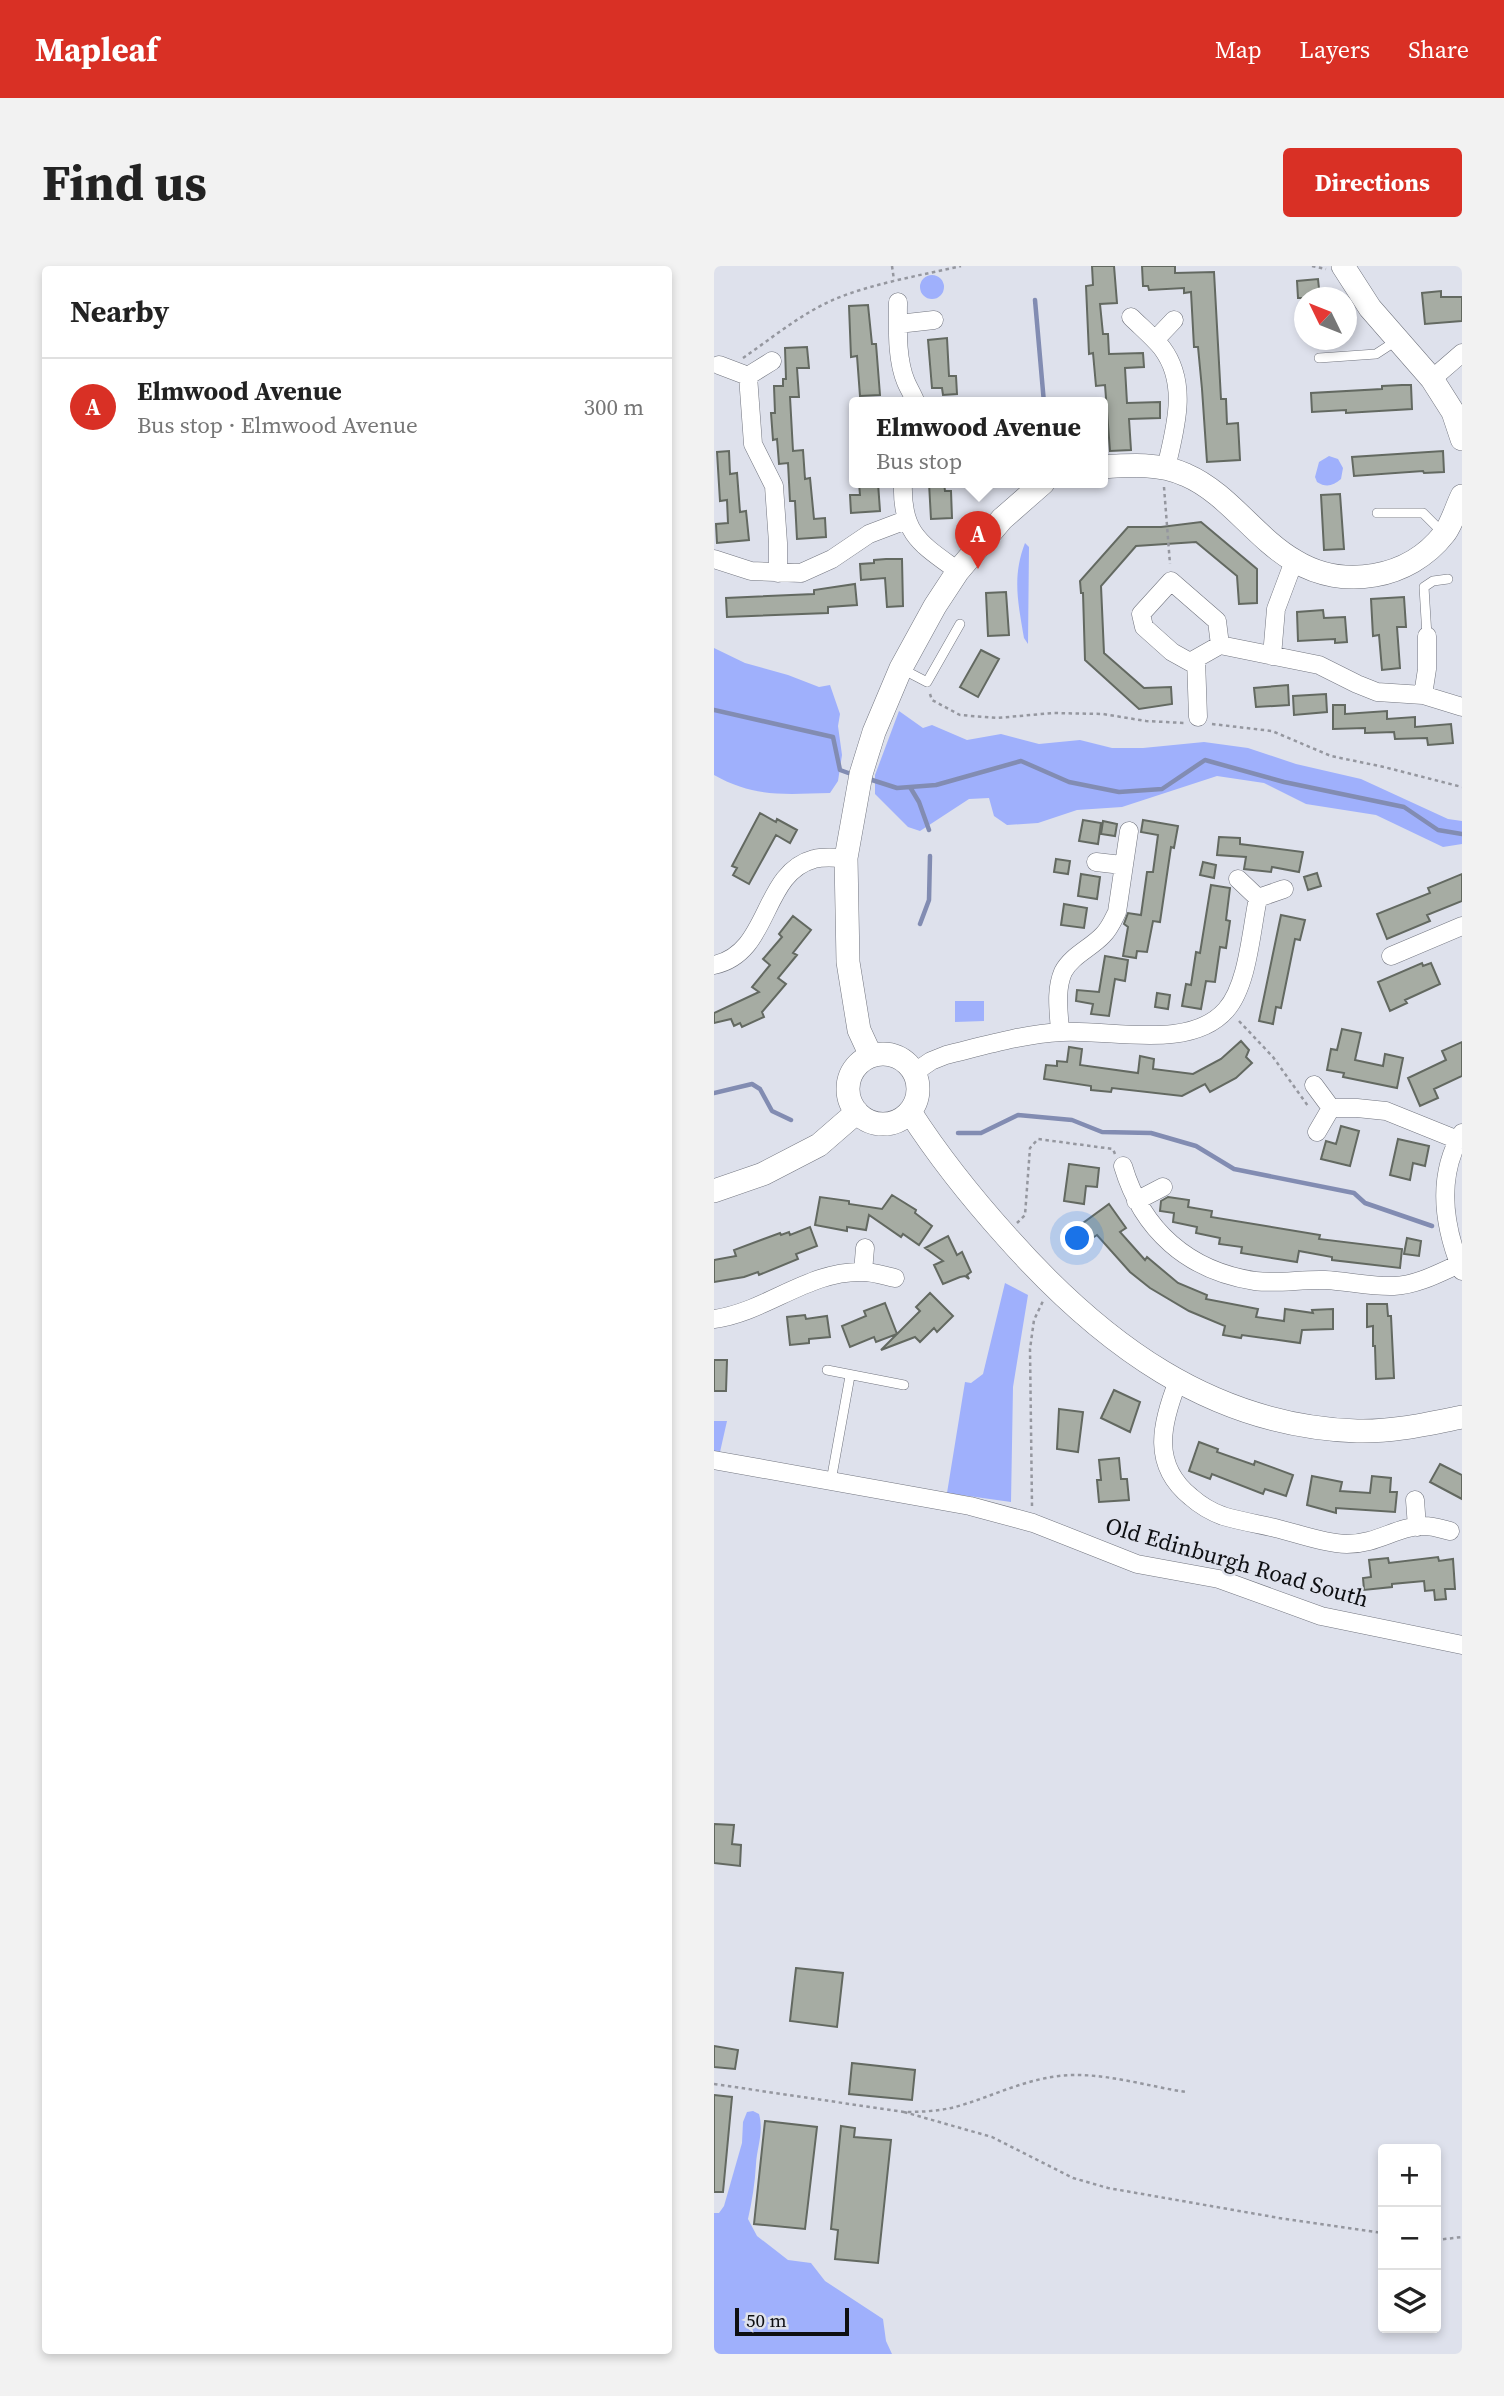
<!DOCTYPE html>
<meta charset="utf-8">
<style>
body{margin:0;font-family:"Source Serif 4",serif;background:#f2f2f2;color:#222}
.controls{position:absolute;right:21px;bottom:21px;display:grid;overflow:hidden;border-radius:7px;box-shadow:0 4px 10px #0003}
.controls button{width:63px;height:63px;display:grid;place-items:center;padding:0;border:0;border-bottom:2px solid #e0e0e0;background:#fff;color:#222;font:35px sans-serif}
.compass{position:absolute;left:580px;top:21px;width:63px;height:63px;border-radius:50%;background:#fff;box-shadow:0 4px 10px #0003;rotate:313deg}
.scale{position:absolute;left:21px;bottom:18px;width:114px;box-sizing:border-box;padding-left:7px;border:4px solid #0e0f12;border-top:0;font-size:19px;line-height:24px;white-space:nowrap;color:#0e0f12;-webkit-text-stroke:5px #dee1ec;paint-order:stroke}
.you{position:absolute;left:364px;top:973px;width:24px;height:24px;margin:-18px;border:5px solid #fff;border-radius:50%;background:#1a73e8;box-shadow:0 0 0 10px #1a73e833}
.badge{display:grid;place-items:center;width:46px;height:46px;border-radius:50%;background:#d93025;color:#fff;font-size:23px;font-weight:700}
.pin{position:absolute;translate:-50% -58px;filter:drop-shadow(0 2px 4px #0008)}
.pin::after{content:'';position:absolute;top:37px;width:24px;height:21px;background:inherit;clip-path:polygon(0 0,100% 0,50% 100%)}
.popup{position:absolute;left:135px;top:131px;width:259px;height:91px;box-sizing:border-box;display:grid;place-content:center;border-radius:7px;background:#fff;filter:drop-shadow(0 2px 5px #0005);font-size:23px;white-space:nowrap;color:#767676}
.popup b{font-size:26px;color:#222}
.popup::after{content:'';position:absolute;left:50%;top:100%;margin-left:-14px;border:14px solid transparent;border-top-color:#fff}
.list{margin:0;padding:0;list-style:none}
h2{display:flex;justify-content:space-between;align-items:center;height:91px;margin:0;padding:0 28px;font-size:30px}
h2 small{font-size:23px;font-weight:400;color:#767676}
.list li{display:grid;grid-template-columns:46px 1fr auto;gap:21px;align-items:center;box-sizing:border-box;height:98px;padding:0 28px;border-top:2px solid #e0e0e0}
.list b{display:block;font-size:26px;white-space:nowrap}
.list p{margin:0;font-size:23px;white-space:nowrap;color:#767676}
.list em{font-size:23px;font-style:normal;color:#767676}
.icon{flex:none;width:38px;height:38px;fill:none;stroke:currentColor;stroke-width:2;stroke-linecap:round;stroke-linejoin:round}
.map{position:relative;flex:none;width:748px;height:2088px;overflow:hidden;border-radius:7px}
header{display:flex;align-items:center;gap:42px;box-sizing:border-box;height:98px;padding:0 35px;background:#d93025;color:#fff}
header strong{font-size:33px}
nav{display:flex;gap:38px;margin-inline-start:auto;font-size:24px}
.intro{display:flex;align-items:center;justify-content:space-between;box-sizing:border-box;height:168px;padding:0 42px}
h1{margin:0;font-size:49px}
.button{padding:18px 32px;border-radius:7px;background:#d93025;color:#fff;font-size:24px;font-weight:700}
main{display:flex;gap:42px;padding:0 42px}
aside{flex:1;background:#fff;border-radius:7px;box-shadow:0 4px 10px #0003}
.map>svg:first-child{display:block}
.green{fill:#9fb0fc}
.lines{fill:none;stroke-linecap:round;stroke-linejoin:round}
.stream{stroke:#828cb2;stroke-width:4.5}
.building{fill:#a6aca3;stroke:#636961;stroke-width:2}
.service-casing{stroke:#72757f;stroke-width:10}
.minor-casing{stroke:#72757f;stroke-width:19}
.tertiary-casing{stroke:#72757f;stroke-width:24}
.path{stroke:#95979f;stroke-width:2.5;stroke-dasharray:3.5 3.5;stroke-linecap:butt}
.service{stroke:#fff;stroke-width:9}
.minor{stroke:#fff;stroke-width:18}
.tertiary{stroke:#fff;stroke-width:23}
.labels{text-anchor:middle;stroke-width:5;stroke-linejoin:round;paint-order:stroke}
.street-label{font-size:23px;fill:#0e0f12;stroke:#dee1ec}
</style>
<header>
<strong>Mapleaf</strong>
<nav><a>Map</a><a>Layers</a><a>Share</a></nav>
</header>
<div class="intro"><h1>Find us</h1><a class="button">Directions</a></div>
<main>
<aside>
<h2>Nearby<small></small></h2>
<ul class="list">
<li><span class="badge">A</span><div><b>Elmwood Avenue</b><p>Bus stop · Elmwood Avenue</p></div><em>300 m</em></li>
</ul>
</aside>
<div class="map">
<svg width="748" height="2088" viewBox="0 0 748 2088">
<rect width="100%" height="100%" fill="#dee1ec"/>
<!-- green -->
<path class="green" d="M206 21a12 12 0 1 1 24 0a12 12 0 1 1-24 0Z
M615 190 624 193 629 202 627 213C619 220 612 222 603 216L601 211 605 196Z
M311 277 315 281 314 378 310 372C304 336 298 311 311 277Z
M0 382 31 397 74 409 105 421 116 419 126 448 124 460 128 489 124 515 116 527C71 528 41 532 0 509Z
M185 445 209 462 218 459 253 474 287 468 325 478 366 474 398 482H429L490 476 534 482 582 498 647 513 734 553 748 555V578L729 581 662 549 592 538 550 517 503 510 408 541 363 544 324 557 293 559 280 550 275 532 255 533 206 565 194 561 161 528V509Z
M241 735H270V755L241 756Z
M291 1017 314 1029 299 1121 297 1236 233 1227 251 1116 257 1117 269 1108Z
M0 1155H13L6 1186 0 1185Z
M39 1845 45 1848C50 1866 43 1881 42 1898 41 1917 38 1935 34 1953L43 1970 74 1994 97 1997 111 2015 169 2053 172 2075 178 2088H0V1947H5L10 1940 28 1877 29 1856 33 1846Z"/>
<g class="lines">
<!-- stream -->
<path class="stream" d="M321 34 330 137
M0 444 119 471 126 504 140 509
M155 513 183 522 222 519 307 495 355 516 405 526 448 523 491 494 570 516 690 541 724 564 748 568
M196 521 205 536 215 564
M206 658 215 634 216 590
M0 827 38 818 46 823 58 845 77 854
M244 867H267L304 849 358 854 388 866 437 867 482 880 520 903 640 927 651 937 718 960"/>
</g>
<!-- building -->
<path class="building" d="M378 0H400L403 37 386 38 389 68H394L395 88 429 87 430 101 411 102 413 137 446 136V152L415 153 417 184 396 185 391 119 382 120 379 87 375 88 372 20 379 19Z
M428 0H461V7L500 6 507 133H512L513 158 524 157 526 194 493 196 488 123 484 81H480L477 26 470 27V22L435 24 434 20H429Z
M604 13 606 32H584L583 15Z
M727 25V31H748V55L711 58 708 27Z
M154 39 158 78H162L166 129 146 130 143 90 137 91 135 40Z
M233 72 235 110H242L243 128 229 129 228 122H218L214 74Z
M93 81 95 102H83L85 131H76L79 185 89 184 91 213 96 212 100 253 111 252 112 271 83 273 81 235H76L74 197 65 198 63 173 59 174 57 147H61L60 120H69V113H72L71 82Z
M688 119H697L698 143 632 147V144L598 146 597 127 668 123V120Z
M15 185 16 208 23 207 26 246 32 245 35 274 3 277 2 258 14 257 13 234 6 235 3 186Z
M729 185 730 206 710 207 709 205 640 210 638 191Z
M145 217H164L166 245 137 247 136 229H146Z
M215 217H230L231 225H237L238 252 217 253Z
M626 228 630 283 610 284 607 229Z
M487 256 543 303V337L525 338 523 310 482 276 422 280 387 320 390 387 430 422 457 421 458 438 425 443 371 394 369 327H367L366 315 414 261H447Z
M172 293H188L189 340 173 341 171 312 147 314 146 298 160 297V294Z
M141 318 143 339 114 341V347L13 351 12 332 100 328V324Z
M292 326 295 369 274 370 272 327Z
M690 331 692 361H683L686 402 668 404 665 369 659 370 657 333Z
M609 344 610 352 631 351 633 376 621 377V373L584 375 583 346Z
M267 384 285 393 264 431 246 421Z
M574 419 575 439 542 441 540 422Z
M612 428 613 446 580 449 579 430Z
M619 439H631V448L673 445V453L701 451V461L737 458 739 477 714 479 713 472 681 473 680 466 651 467V462L619 463Z
M46 547 62 556 63 553 83 564 76 577 62 569 35 618 19 609 23 602 18 600Z
M369 554 387 557 384 578 365 575Z
M429 554 464 560 460 582 457 581 446 656 439 655 433 686 423 685 422 692 409 690 414 661 410 658 414 647 427 649 433 606H439L444 569 427 566Z
M389 555 403 558 401 570 387 568Z
M505 571 526 572V578L589 586 585 606 558 601 557 606 530 603 532 591 503 589Z
M342 593 356 595 354 608 340 606Z
M489 596 502 599 500 612 486 609Z
M603 607 607 620 594 624 590 611Z
M367 608 386 611 383 633 364 630Z
M748 608V635L713 649 716 655 673 673 663 648 716 627 714 622Z
M497 619 516 622 512 654 516 655 512 682 506 681 501 716 492 715 487 743 468 740 472 718 477 719 482 686 486 687Z
M350 638 373 642 370 662 347 659Z
M567 649 591 654 586 674 581 673 567 742 562 741 559 758 545 755Z
M79 650 97 664 79 687 83 689 64 712 72 718 48 746 50 751 28 761 26 757 20 760 17 753 0 757V747L45 726 38 721 56 699 49 693 68 671 65 668Z
M391 690 414 694 411 715 401 713 395 750 377 748 379 738 362 735 363 724 385 726Z
M708 697 709 700 717 697 726 718 691 734 693 737 676 745 664 716Z
M443 727 456 729 454 743 441 741Z
M628 763 647 767 641 794 669 800 671 788 689 792 683 822 629 811 630 807 613 804 617 783 623 784Z
M527 775 535 784 532 791 538 797 522 812 496 826 491 818 468 830 398 822 397 826 377 824V820L330 813 332 799 343 800V795L353 796 355 781 368 783 366 799 424 807 426 790 440 793 439 803 479 808 507 793Z
M748 776V810L720 823 724 832 706 840 694 812 732 794 728 785Z
M627 860 645 865 636 900 607 893 612 875 622 878Z
M684 873 715 880 711 900 699 897 696 914 676 909Z
M355 898 385 902 383 921 372 920 370 938 350 935Z
M178 929 202 944 201 947 218 960 205 979 189 968 187 971 155 949 152 964 133 961V965L101 959 106 931 135 935V938L168 943Z
M454 931 475 934 474 941 498 945 497 951 606 969 605 973 688 983 686 1002 618 994V991L585 985 583 996 527 987 528 981 505 978 506 972 482 967 483 961 459 956 460 947 446 945 447 935Z
M395 938 412 962 406 966 431 994 433 991 464 1017 493 1029 492 1033 544 1043 542 1051 570 1055 571 1043 599 1047 598 1044 619 1043V1063L588 1064 586 1077 528 1069 527 1072 509 1069 511 1060 475 1045 436 1022 416 1006 383 969 380 971 369 957Z
M96 961 103 980 82 988 84 993 45 1009 44 1006 30 1011 0 1016V994L22 990 20 984 66 967 67 969 75 966 76 969Z
M234 970 243 989 248 986 257 1006 253 1009 255 1013 251 1010 246 1011 229 1018 220 999 229 995 211 982Z
M693 972 707 975 705 990 690 988Z
M216 1027 239 1050 223 1066 220 1062 206 1076 201 1071 167 1084 206 1045 202 1041Z
M171 1037 183 1068 162 1076 160 1071 136 1081 128 1060 152 1050 150 1045Z
M653 1038H673L674 1050H677L680 1112 662 1113 661 1080H659V1060L653 1061Z
M91 1049 92 1053 113 1050 116 1071 95 1073V1077L76 1079 73 1051Z
M0 1094H13L12 1125H0Z
M400 1124 426 1136 416 1166 387 1152Z
M345 1143 369 1146 364 1186 343 1183Z
M485 1176 504 1183 503 1186 540 1199 541 1195 579 1209 572 1230 551 1223 549 1228 498 1208 496 1213 475 1205Z
M405 1192 407 1213H413L415 1234 385 1236 383 1214H387L385 1194Z
M726 1198 748 1209V1233L716 1216Z
M598 1210 628 1216 626 1225 656 1227 658 1210 677 1212 676 1226H683L681 1246 622 1242V1247L593 1239Z
M724 1291 725 1295 739 1293 741 1323H731L732 1333 721 1334 720 1324 711 1325 710 1315 678 1318V1321L650 1324 649 1312 657 1311 655 1294 674 1292 675 1297Z
M0 1558 20 1559 18 1578 27 1579 26 1600 0 1597Z
M82 1702 129 1707 123 1761 76 1755Z
M0 1780 24 1784 21 1803 0 1801Z
M138 1797 201 1804 198 1834 135 1828Z
M0 1829 18 1831 9 1926H0Z
M51 1855 103 1861 91 1963 40 1958Z
M127 1860 141 1862 140 1871 177 1874 164 1997 121 1993 124 1964 117 1963Z"/>
<g class="lines">
<!-- service casing -->
<g class="service-casing">
<path id="service" d="M605 92 662 88 682 75
M663 247H709L729 267
M713 370 710 321 719 315 734 313
M188 403 213 416 246 358
M113 1104 190 1119
M117 1215 136 1110"/>
</g>
<!-- minor casing -->
<g class="minor-casing">
<path id="minor" d="M184 36C184 61 182 92 192 116 195 123 199 129 202 137
M417 51C427 61 439 71 448 82 475 118 461 163 452 202
M184 58 220 54
M441 74 460 54
M5 99 34 110 58 95
M34 110 39 178 60 220 64 277V307
M718 113 748 87
M189 217C187 268 207 278 244 305
M0 293 37 305 87 307 118 293 155 268 192 254
M457 315 503 355 506 379 476 396 458 386 430 361 427 348Z
M506 379 605 399 643 418 663 426 709 429 748 441
M558 390 562 343 580 295
M482 393 484 451
M709 429 713 403V370
M382 596 408 599
M524 613 544 632 570 623
M677 690 748 660
M0 699C57 687 47 607 100 593 110 590 122 592 132 592
M346 766C345 746 341 725 349 706 357 690 377 682 389 669 396 662 399 654 403 646L415 565
M201 806 217 795 232 789C269 780 309 768 348 766 397 763 476 785 512 744 534 719 537 665 544 632
M600 819 617 842 603 866
M617 842H643L672 845 744 874
M748 867C722 911 729 959 748 1005
M409 900C428 964 474 1005 541 1015 564 1018 588 1013 611 1014 633 1015 657 1021 680 1020 703 1019 725 1007 745 998
M422 935 449 921
M149 1006 151 982
M0 1053C52 1046 95 1004 149 1006 160 1006 171 1010 181 1012
M464 1115C447 1158 437 1199 477 1231 486 1239 498 1246 509 1250 526 1255 544 1258 561 1262 582 1267 612 1278 633 1278 664 1278 683 1260 710 1260 719 1260 728 1263 736 1265
M0 1194 256 1240 319 1257 423 1298 505 1313 607 1350 748 1379
M701 1234 703 1261"/>
</g>
<!-- tertiary casing -->
<g class="tertiary-casing">
<path id="tertiary" d="M629 0 656 42 718 113 739 146 748 173
M388 201C417 199 446 197 472 209 514 227 542 273 581 295 629 324 695 313 730 268 738 258 742 242 748 230
M134 823a35 35 0 1 1 70 0a35 35 0 1 1-70 0Z
M157 790 145 764 134 696 132 592 147 508 160 466 187 402 221 340 244 305 288 253 329 217
M196 846C225 891 257 931 293 971 387 1077 497 1160 643 1165 679 1166 713 1158 748 1151
M0 925 49 908 105 879 143 846"/>
</g>
<!-- path -->
<path class="path" d="M178 0 180 14
M598 0 612 3
M29 92C58 72 88 47 121 33 157 18 208 9 247 0
M450 221 456 298
M216 428 218 434 246 449 283 452 339 447 389 448 432 455 471 457
M498 458 558 465 617 490 670 501 748 521
M525 755 559 791 594 840
M303 957 311 949 316 882 324 873 399 883 401 888
M318 1240 316 1083 320 1054 329 1035
M0 1818 190 1846C209 1846 229 1845 248 1839 281 1829 310 1814 345 1810 387 1805 431 1820 472 1826
M190 1846 278 1871 359 1912 394 1922 571 1953 669 1967
M722 1974 748 1971"/>
<!-- service -->
<use href="#service" class="service"/>
<!-- minor -->
<use href="#minor" class="minor"/>
<!-- tertiary -->
<use href="#tertiary" class="tertiary"/>
</g>
<g class="labels">
<!-- street labels -->
<g class="street-label">
<text transform="translate(523 1296) rotate(16)" y="8">Old Edinburgh Road South</text>
</g>
</g>
</svg>
<div class="controls">
<button>+</button>
<button>−</button>
<button><svg class="icon" aria-label="layers" viewBox="0 0 24 24"><path d="M12 4l9 5-9 5-9-5zM3 14l9 5 9-5"/></svg></button>
</div>
<svg class="compass" viewBox="-18 -18 36 36"><path d="M0-13l5 13h-10z" fill="#e53935"/><path d="M0 13l5-13h-10z" fill="#767676"/></svg>
<div class="scale">50 m</div>
<div class="you"></div>
<div class="pin badge" style="left:264px;top:303px">A</div>
<div class="popup"><b>Elmwood Avenue</b>Bus stop</div>
</div>
</main>
